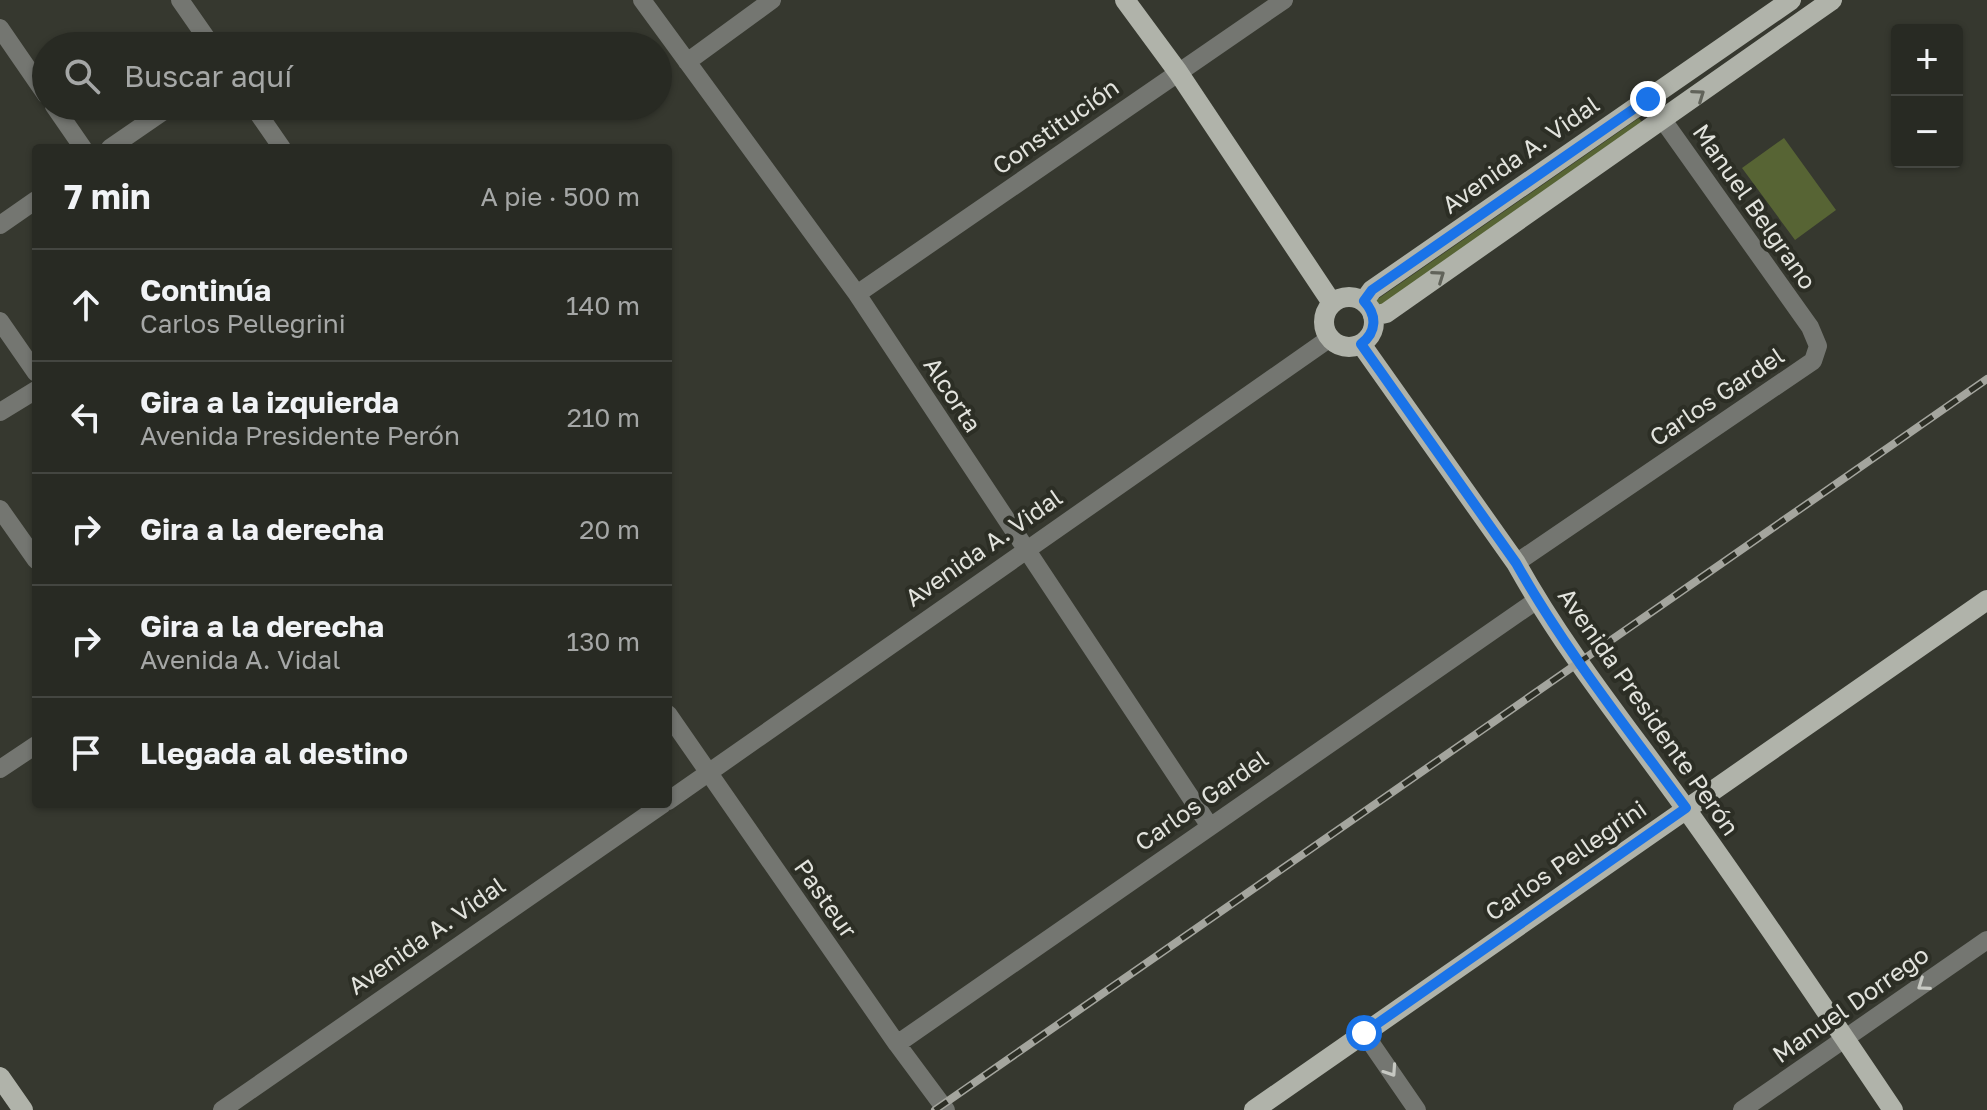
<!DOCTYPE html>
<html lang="es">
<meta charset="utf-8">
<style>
body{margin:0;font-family:"Golos Text",sans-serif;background:#343630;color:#f1f3f6}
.controls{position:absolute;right:24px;top:24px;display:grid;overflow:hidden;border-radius:8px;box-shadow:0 2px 6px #0004}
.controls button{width:72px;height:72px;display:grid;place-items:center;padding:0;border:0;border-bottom:2px solid #444641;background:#282a23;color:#f1f3f6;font:40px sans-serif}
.stop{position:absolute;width:24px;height:24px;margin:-18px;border:6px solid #1a73e8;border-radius:50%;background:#fff}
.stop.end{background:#1a73e8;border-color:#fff;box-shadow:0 2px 8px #0008}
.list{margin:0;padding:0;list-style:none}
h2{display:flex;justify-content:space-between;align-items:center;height:104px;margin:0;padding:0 32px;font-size:34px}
h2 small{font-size:26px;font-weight:400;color:#a5a7a6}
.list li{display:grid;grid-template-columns:52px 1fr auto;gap:24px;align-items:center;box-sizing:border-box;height:112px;padding:0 32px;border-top:2px solid #444641}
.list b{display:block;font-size:30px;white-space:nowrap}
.list p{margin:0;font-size:26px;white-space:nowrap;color:#a5a7a6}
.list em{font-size:26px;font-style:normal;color:#a5a7a6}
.icon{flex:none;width:44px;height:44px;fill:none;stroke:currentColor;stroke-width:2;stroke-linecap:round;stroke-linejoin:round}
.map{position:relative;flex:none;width:1987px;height:1110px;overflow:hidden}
.search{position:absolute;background:#282a23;box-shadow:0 2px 6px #0004;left:32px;top:32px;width:640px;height:88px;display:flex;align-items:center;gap:20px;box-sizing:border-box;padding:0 28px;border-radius:44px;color:#a5a7a6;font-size:30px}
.panel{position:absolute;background:#282a23;box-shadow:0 2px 6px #0004;left:32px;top:144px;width:640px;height:664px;border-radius:8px}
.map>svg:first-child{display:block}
.green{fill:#576434}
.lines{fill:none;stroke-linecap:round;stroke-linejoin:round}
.minor{stroke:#747671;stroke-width:18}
.major{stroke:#b0b3aa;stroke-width:20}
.rail-casing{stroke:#a4a59e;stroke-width:8}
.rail{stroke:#2c2e25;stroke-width:5;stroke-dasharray:15;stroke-linecap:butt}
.oneway{stroke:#61635a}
.oneway2{stroke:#c6c8c2}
.route{stroke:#1a73e8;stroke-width:10}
.labels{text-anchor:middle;stroke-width:8;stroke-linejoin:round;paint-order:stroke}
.street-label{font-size:24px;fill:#e2e3dd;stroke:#2c2e25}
</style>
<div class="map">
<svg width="1987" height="1110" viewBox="0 0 1987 1110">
<rect width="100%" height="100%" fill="#36382f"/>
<!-- green -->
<path class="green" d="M1639 118 1643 124 1376 309 1372 303Z
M1784 138 1836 210 1795 240 1742 168Z"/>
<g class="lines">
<!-- minor -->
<path class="minor" d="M180 0 212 46
M642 0 857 294 1209 825
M0 28 46 95
M687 62 772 0
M54 106 83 148
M253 106 282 148
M110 148 171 106
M0 225 36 200
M857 294 1284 0
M0 321 36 373
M0 412 36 390
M0 509 36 560
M1516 563 1813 361 1818 346 1810 327 1648 99
M668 714 897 1044 946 1110
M0 769 36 745
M668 801 1330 338
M1364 1033 1417 1110
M897 1044 1537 600
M222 1110 663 804
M1742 1110 1987 940"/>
<!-- major -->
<path class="major" d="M1125 0 1178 72 1332 303
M1324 322a25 25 0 1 1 50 0a25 25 0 1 1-50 0Z
M1364 301 1372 290 1791 0
M1373 316 1386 313 1832 0
M1361 344 1516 563C1565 651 1628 728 1686 809 1757 908 1825 1009 1893 1110
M0 1077 23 1110
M1254 1110 1987 600"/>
<!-- rail casing -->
<g class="rail-casing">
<path id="rail" d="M935 1110 1987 379"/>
</g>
<!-- rail -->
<use href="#rail" class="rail"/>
</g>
<!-- one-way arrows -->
<defs><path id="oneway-chevron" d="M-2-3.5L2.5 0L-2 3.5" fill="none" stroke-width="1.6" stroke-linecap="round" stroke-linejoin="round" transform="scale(2)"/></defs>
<g class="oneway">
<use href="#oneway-chevron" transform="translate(1699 95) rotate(-35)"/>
<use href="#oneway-chevron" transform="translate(1439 276) rotate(-35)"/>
</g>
<g class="oneway2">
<use href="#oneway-chevron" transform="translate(1923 985) rotate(145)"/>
<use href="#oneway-chevron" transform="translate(1391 1071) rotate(56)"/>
</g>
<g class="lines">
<!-- route -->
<path class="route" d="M1364 1033 1686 808C1627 728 1565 650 1516 563L1361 344C1377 332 1377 315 1364 301L1372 290 1648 99"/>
</g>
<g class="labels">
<!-- street labels -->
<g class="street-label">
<text transform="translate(1056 127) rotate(-35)" y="8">Constitución</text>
<text transform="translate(1521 155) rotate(-35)" y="8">Avenida A. Vidal</text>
<text transform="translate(1754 207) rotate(55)" y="8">Manuel Belgrano</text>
<text transform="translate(952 395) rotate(57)" y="8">Alcorta</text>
<text transform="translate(1717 397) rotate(-34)" y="8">Carlos Gardel</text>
<text transform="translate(984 548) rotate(-35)" y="8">Avenida A. Vidal</text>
<text transform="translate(1648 712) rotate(55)" y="8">Avenida Presidente Perón</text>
<text transform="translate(1202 801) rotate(-35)" y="8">Carlos Gardel</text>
<text transform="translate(1566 861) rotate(-35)" y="8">Carlos Pellegrini</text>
<text transform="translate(825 899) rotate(55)" y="8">Pasteur</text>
<text transform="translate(427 936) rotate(-35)" y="8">Avenida A. Vidal</text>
<text transform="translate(1851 1005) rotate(-35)" y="8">Manuel Dorrego</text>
</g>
</g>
</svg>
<div class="controls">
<button>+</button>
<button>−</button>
</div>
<div class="stop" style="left:1364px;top:1033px"></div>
<div class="stop end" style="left:1648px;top:99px"></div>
<div class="search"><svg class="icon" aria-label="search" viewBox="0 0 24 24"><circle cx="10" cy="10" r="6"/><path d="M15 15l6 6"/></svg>Buscar aquí</div>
<section class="panel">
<h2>7 min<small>A pie · 500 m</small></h2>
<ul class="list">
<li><svg class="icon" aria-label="ahead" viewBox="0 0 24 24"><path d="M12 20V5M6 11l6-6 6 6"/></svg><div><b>Continúa</b><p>Carlos Pellegrini</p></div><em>140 m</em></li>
<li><svg class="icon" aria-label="left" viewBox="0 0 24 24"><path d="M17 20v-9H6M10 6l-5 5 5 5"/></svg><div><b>Gira a la izquierda</b><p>Avenida Presidente Perón</p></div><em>210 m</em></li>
<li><svg class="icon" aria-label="right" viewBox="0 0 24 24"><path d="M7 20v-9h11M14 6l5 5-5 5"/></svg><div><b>Gira a la derecha</b></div><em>20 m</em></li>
<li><svg class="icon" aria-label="right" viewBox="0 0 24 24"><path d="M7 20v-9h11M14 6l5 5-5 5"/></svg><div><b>Gira a la derecha</b><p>Avenida A. Vidal</p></div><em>130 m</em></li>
<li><svg class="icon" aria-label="arrive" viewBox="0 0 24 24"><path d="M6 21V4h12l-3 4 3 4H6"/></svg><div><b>Llegada al destino</b></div></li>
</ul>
</section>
</div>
